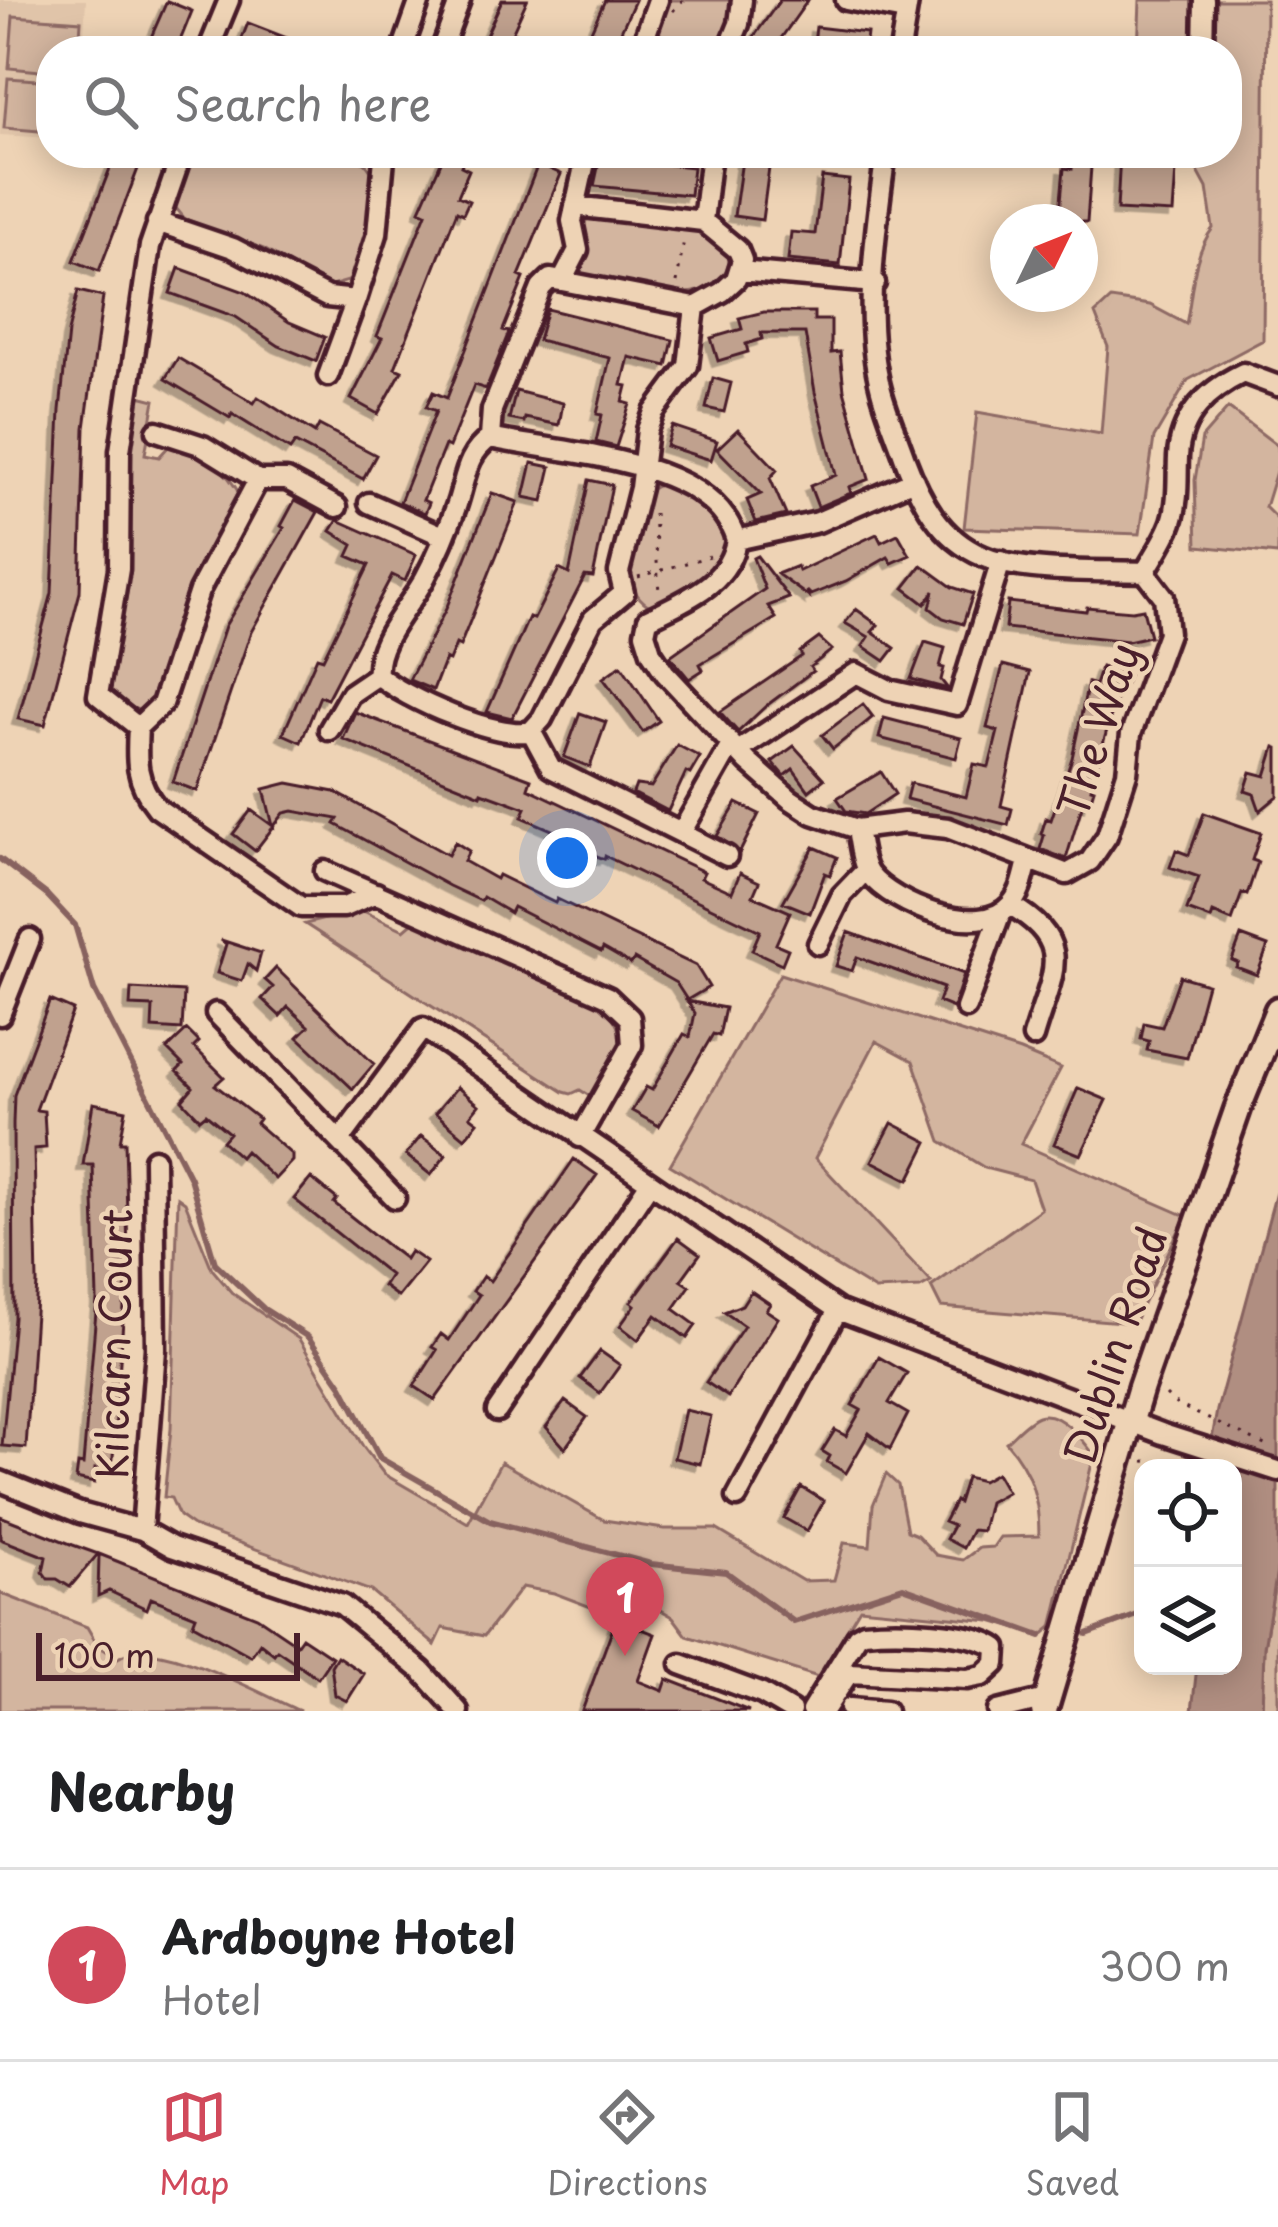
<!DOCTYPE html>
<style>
body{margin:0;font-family:"Playpen Sans",sans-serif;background:#f2f2f2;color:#202124}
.controls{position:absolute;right:36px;bottom:36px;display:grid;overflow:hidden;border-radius:24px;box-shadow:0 6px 30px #0003}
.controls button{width:108px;height:108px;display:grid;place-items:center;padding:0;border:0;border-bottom:3px solid #e0e0e0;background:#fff;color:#202124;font:60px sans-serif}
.compass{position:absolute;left:990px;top:204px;width:108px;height:108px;border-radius:50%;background:#fff;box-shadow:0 6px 30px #0003;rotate:47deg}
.scale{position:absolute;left:36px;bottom:30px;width:264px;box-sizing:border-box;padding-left:12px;border:6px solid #4a1f2b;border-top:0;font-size:33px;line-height:42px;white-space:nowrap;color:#4a1f2b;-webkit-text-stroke:9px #eed3b5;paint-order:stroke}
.you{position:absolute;left:567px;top:858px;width:42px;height:42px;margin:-30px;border:9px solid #fff;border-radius:50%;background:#1a73e8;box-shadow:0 0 0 18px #1a73e833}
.badge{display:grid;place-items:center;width:78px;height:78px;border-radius:50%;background:#d1495b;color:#fff;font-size:39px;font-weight:700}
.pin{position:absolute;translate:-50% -99px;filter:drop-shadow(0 3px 6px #0008)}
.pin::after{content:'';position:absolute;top:63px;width:42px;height:36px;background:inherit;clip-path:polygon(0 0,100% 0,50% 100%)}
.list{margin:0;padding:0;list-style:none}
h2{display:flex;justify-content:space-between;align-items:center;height:156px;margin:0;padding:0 48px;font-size:51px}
h2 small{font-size:39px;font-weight:400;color:#757577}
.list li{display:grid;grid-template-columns:78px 1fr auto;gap:36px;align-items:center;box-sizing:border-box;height:192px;padding:0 48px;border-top:3px solid #e0e0e0}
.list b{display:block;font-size:45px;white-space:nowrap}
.list p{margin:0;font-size:39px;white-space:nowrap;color:#757577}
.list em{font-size:39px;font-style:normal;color:#757577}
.icon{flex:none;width:66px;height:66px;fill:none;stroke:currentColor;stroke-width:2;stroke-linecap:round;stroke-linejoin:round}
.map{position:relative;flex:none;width:1278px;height:1711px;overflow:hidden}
.search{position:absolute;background:#fff;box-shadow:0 6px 30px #0003;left:36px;right:36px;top:36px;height:132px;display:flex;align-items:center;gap:30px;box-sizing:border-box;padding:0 42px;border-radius:48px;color:#757577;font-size:45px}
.sheet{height:348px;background:#fff}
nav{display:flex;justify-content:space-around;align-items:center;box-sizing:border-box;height:168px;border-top:3px solid #e0e0e0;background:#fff;font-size:33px;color:#757577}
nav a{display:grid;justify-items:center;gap:6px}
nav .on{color:#d1495b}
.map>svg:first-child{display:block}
.built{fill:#e0c4a9}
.green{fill:#d3b59f;stroke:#8e6a65;stroke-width:3}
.water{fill:#b08e81;stroke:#87625f;stroke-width:3}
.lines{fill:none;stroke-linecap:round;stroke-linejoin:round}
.stream{stroke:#87625f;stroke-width:6}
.building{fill:#c0a18e;stroke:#4a1f2b;stroke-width:3;filter:url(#shadow)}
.minor-casing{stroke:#4a1f2b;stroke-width:27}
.major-casing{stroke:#4a1f2b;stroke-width:33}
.path{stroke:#4a1f2b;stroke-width:3;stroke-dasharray:3 9;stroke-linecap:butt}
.minor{stroke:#eed3b5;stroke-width:18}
.major{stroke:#eed3b5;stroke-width:24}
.labels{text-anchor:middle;stroke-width:9;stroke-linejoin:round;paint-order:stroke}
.street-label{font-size:42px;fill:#4a1f2b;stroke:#eed3b5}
</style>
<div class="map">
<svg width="1278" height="1711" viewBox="0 0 1278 1711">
<defs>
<filter id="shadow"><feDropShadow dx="-5.5" dy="5.5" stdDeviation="0" flood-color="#0004"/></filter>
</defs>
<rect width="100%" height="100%" fill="#eed3b5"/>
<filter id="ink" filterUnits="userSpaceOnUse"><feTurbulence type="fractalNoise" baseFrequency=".00833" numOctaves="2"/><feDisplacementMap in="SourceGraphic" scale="24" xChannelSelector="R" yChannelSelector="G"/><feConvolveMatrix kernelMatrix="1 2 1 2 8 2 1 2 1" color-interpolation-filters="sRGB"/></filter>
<g filter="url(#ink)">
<!-- built -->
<path class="built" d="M0 0H86L83 51H51V138L0 135Z"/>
<!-- green -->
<path class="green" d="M665 0H733L720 51H666L658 47 654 30Z
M1140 0H1266L1263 340 1188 380 1154 438 1140 534 964 528 977 412 1101 434 1108 347 1095 314 1111 299 1150 305 1186 324C1193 292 1192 255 1213 228L1207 188 1188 153H1227V51H1138Z
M13 16 81 21 79 51H51V72L9 68Z
M8 78 51 81V132L4 128Z
M190 153H361V160C393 182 365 249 355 279L328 287 264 249 185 219 175 207V199Z
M589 216 636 224 680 225 707 235 730 253C727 321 620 284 580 276 574 259 579 230 589 216Z
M139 396 155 400 145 454 159 457 169 446C202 446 227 471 242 498L187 598 160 695 153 705 140 711 116 701 108 687 128 588 131 451Z
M1228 408 1278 446V465L1265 507 1278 520V554L1197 546 1195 480 1202 438Z
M661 484C709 502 760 552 692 588 677 595 664 603 648 605 612 582 640 526 648 491Z
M361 910 404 930 412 923H419L600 1003C639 1040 614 1061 591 1097L580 1090 571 1094 564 1092 305 924Z
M780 974 1020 1051 1061 1068 1021 1144 1186 1216 1134 1323 941 1307 931 1287 1041 1209 1031 1180 985 1168 941 1141 913 1061 876 1041 815 1158 931 1282 920 1288 875 1290 670 1165Z
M178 1197 185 1202 212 1269 232 1293 299 1339 364 1448 384 1474 468 1523 501 1462 604 1520 664 1529H716L803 1581 834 1580 844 1543 870 1546 873 1505 886 1474 898 1485 907 1531 917 1535 936 1555 963 1560 979 1548 993 1547 1000 1537 1039 1536C1039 1497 1031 1471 1006 1442 1015 1434 1027 1420 1038 1416 1059 1409 1084 1441 1094 1455L1052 1627 1041 1636 991 1621 860 1608 818 1677 687 1636 673 1617 654 1606 596 1609 554 1593 522 1587 484 1636 443 1628 435 1645 371 1591 193 1526 179 1516 171 1498 164 1497 171 1429Z
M1278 1565V1711H1262L1264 1647Z
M0 1593 87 1627 98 1646 118 1658C154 1633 260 1694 300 1711H0Z"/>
<!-- water -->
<path class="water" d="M1278 1185V1565L1264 1647 1262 1711H1192L1197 1666H1233V1468H1207L1217 1410Z"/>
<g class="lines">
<!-- stream -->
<path class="stream" d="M0 859 47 895 75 925 94 990 190 1178 215 1263 264 1309 308 1337 342 1386 380 1458 490 1521 651 1564 726 1572 794 1622 903 1587 1041 1636
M1087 1634 1143 1613"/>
</g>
<!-- building -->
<path class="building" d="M502 0H527L513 31 518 34 510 51H479Z
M605 0H635L612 51H582Z
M780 0H808L772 51 753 38Z
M167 1 192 11 182 36 175 51H145Z
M248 23 318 50V51H237Z
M816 27 867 33 865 51H813Z
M116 153H144L99 271 74 261Z
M445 153H466L461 166 469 170 458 196 469 201 463 214 457 211 395 368 402 371 378 414 351 399 382 338 377 336 426 213 420 210Z
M515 153H558L550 169 561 174 519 276 524 278 503 330 509 332 486 389 474 385 449 447 445 445 423 500 429 503 425 513 400 502 436 411 426 407 433 392 447 398 538 164Z
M743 153H771L762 220 734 216Z
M1073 153H1092L1087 222H1059L1064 168 1072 169Z
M1120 153H1142L1141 168 1176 170 1173 213 1117 210Z
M600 158 693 167 690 195 594 186Z
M822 177 849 180 840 265 788 260 791 232 815 234Z
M179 268 245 292 289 322 325 337 316 361 279 346 236 317 170 293Z
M78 291 103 297 85 428 80 592 45 725 18 719 52 593 60 410 68 332Z
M547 309 673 340 667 366 629 357 622 385 627 386 623 402 630 404 616 447 596 442 602 415 597 414 610 358 538 340Z
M764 312H814V320H831V353L840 352 844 390 869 479 849 487 851 493 818 507 810 486 836 475 815 392 805 333H761L762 339 746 344 748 352 718 361 711 338 742 329 739 318Z
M178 358 254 403 258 397 315 433 319 425 376 455 363 479 295 443 290 450 232 414 230 418 165 379Z
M713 378 731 383 724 412 706 408Z
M516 391 563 403 559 425 525 418 524 422 509 419Z
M672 426 717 441 711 460 666 446Z
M738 429 777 470 770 478 786 515 756 522 747 500 761 494 717 449Z
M532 463 551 467 543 501 524 497Z
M589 480 612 485 593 577 585 576 512 718 487 712 529 617 534 619 559 569 569 574Z
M492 493 518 502 460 646 456 644 449 661 445 659 433 690 409 680 446 609Z
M295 500 318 512 251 632 197 791 173 782 225 626 284 528 281 526Z
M338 520 416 555 405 581 392 575 327 699 320 696 301 742 283 734 317 657 323 659 369 565 348 556 353 545 331 531Z
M877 534 881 542 898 534 910 555 892 563 888 557 846 581 811 595 807 591 809 597 777 574 797 566 799 571Z
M757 556 789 598 768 606 776 618 700 664 703 670 689 679 670 656 765 589 753 558Z
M922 565 952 587 973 594 963 624 943 618 930 608 934 591 925 604 904 588Z
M1008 602 1086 611 1087 607 1132 611 1143 609 1150 636 1128 641 1005 628Z
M856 609 878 625 872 632 895 648 885 661 863 646 869 637 845 623Z
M819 638 832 650 810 667 813 671 766 706 738 732 720 712 802 656 800 652Z
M925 642 945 648 940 667 944 668 941 680 948 689 911 679Z
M621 665 659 721 643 732 603 678Z
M1003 665 1030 672 1001 806 1012 809 1008 825 906 799 910 783 966 797 974 764 989 767 998 731 987 728Z
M1101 667 1128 675 1122 694 1117 693 1091 788 1094 789 1089 805 1083 803 1066 859 1040 849 1044 836 1041 834 1046 818 1051 820 1072 758 1088 683 1095 685Z
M863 704 873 717 833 749 822 735Z
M355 712 531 779 528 788 704 872 701 878 732 892 740 873 759 882 753 896 790 912 776 944 788 949 782 964 752 950 760 931 605 856 604 859 572 846 575 840 522 817 526 808 482 792 481 795 343 739Z
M580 713 606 722 590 767 564 757Z
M884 718 961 738 956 758 879 738Z
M677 745 700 757 690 774 686 772 668 811 633 793 636 785 651 787Z
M794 746 824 779 809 791 793 769 784 776 772 762Z
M1275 747 1278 748V796L1260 811 1254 794 1245 791 1251 772 1266 776Z
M881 772 895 794 865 814 846 811 837 798Z
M288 783 335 792 448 855 455 842 469 851 464 861 496 879 498 875 555 903 557 899 696 966 709 987 687 1000 676 983 634 959 631 964 603 948 601 952 513 907 510 913 483 897 481 901 449 886 335 824 338 819 293 811 284 813 255 851 233 834 251 810 273 826 264 789Z
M737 803 759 814 740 852 717 836Z
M1204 813 1261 833 1252 860 1258 862 1247 895 1242 893 1232 921 1213 913 1211 919 1187 910 1199 877 1170 867 1176 850 1189 855Z
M814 847 837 857 830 875 825 873 810 913 783 902Z
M848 932 964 974 953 1008 938 1002 943 988 905 974 857 957 852 971 836 966Z
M1241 936 1268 946 1257 975 1236 967 1238 963 1232 960Z
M221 940 261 953 256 971 248 964 242 981 217 973 226 944Z
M276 968 374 1064 353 1089 298 1037 309 1026 288 1007 280 1016 262 999 273 987 265 980Z
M1180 976 1207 984 1187 1058 1147 1050 1149 1041 1141 1039 1144 1023 1162 1027Z
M131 989 184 992 182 1030 152 1028 153 1007 130 1006Z
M50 1000 73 1010 36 1110 44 1111 46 1148 34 1149 37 1283 26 1448 2 1446 14 1318 13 1123 14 1095Z
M687 1001 725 1008 719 1036 713 1034 659 1126 632 1111 646 1087 652 1090 684 1034 690 1037 695 1013Z
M187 1030 199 1042 194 1047 224 1077 215 1085 259 1119 256 1123 292 1155V1161L275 1179 245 1151 240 1157 222 1141 229 1133 206 1114 200 1119 182 1100 193 1087 177 1071 183 1065 167 1049Z
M457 1087 479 1105 470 1116 478 1122 465 1138 435 1113Z
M1078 1088 1107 1100 1081 1155 1054 1144Z
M93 1103 126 1110 120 1142H125L128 1252 112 1471 95 1469 94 1483 76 1479 78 1464 83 1465 97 1300 93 1165H83Z
M892 1123 928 1142 909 1180 872 1161Z
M421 1136 446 1155 431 1175 406 1155Z
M574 1159 597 1175 435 1400 414 1386 437 1350 432 1347 441 1334 449 1340 479 1295 473 1291 483 1276 490 1281Z
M311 1178 337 1199 334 1203 388 1246 405 1259 410 1251 426 1262 398 1297 383 1286 390 1275 294 1199Z
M678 1238 700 1254 681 1280 690 1286 674 1309 696 1325 687 1338 656 1315 638 1340 620 1326 635 1305 631 1302Z
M751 1291 770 1304 766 1310 778 1318 728 1397 706 1382 744 1326 724 1312 742 1305Z
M600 1351 620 1365 600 1393 580 1378Z
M879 1357 907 1373 889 1403 908 1414 890 1449 869 1433 846 1473 827 1462 830 1456 822 1451 835 1430 846 1436 861 1410 852 1405Z
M565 1401 587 1417 565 1448 546 1427Z
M685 1410 711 1416 700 1464 674 1458Z
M996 1473 1007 1492 989 1502 982 1531 972 1530 963 1548 946 1539 953 1526 944 1522 955 1501 958 1503 966 1477 982 1481Z
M801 1487 824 1501 807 1531 784 1518Z
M0 1516 73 1545 98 1554 70 1587 57 1579H48L43 1572 46 1557 0 1539Z
M99 1554 257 1617 297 1644 302 1637 332 1657 318 1678 277 1650 274 1654 260 1643 251 1656 193 1624 196 1616 151 1598 147 1609 109 1591 98 1596Z
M616 1619 655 1634 638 1681 663 1691 667 1679 749 1711H582Z
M337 1656 364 1674 347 1701 335 1695 331 1666Z"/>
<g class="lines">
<!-- minor casing -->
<g class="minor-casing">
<path id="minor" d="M846 0 905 11
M208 51 229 0
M402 51 420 0
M441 51 460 0
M657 51 646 34 658 0
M728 51 739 24 742 0
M900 51 908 2
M1203 51 1204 0
M886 153C876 224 862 319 881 390 887 413 897 436 905 459 920 499 940 538 982 556 1021 574 1101 570 1145 572
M703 221 711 153
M157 222 233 248 327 297 356 300 377 234 384 158
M739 271 875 283
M562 281 695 307 722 292 736 279 742 260 738 250 703 221 575 206
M328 376 356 300
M157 431 203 446 258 480 199 591 162 704 138 727C136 761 135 781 157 808L301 907H344L376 893
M490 438 492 410 541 288 550 279 562 281 578 250 572 221 587 153
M258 480H287L337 507
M369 503 443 536
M736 540 818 522 914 480
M1145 572C1154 556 1166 539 1172 522 1179 501 1177 478 1178 457 1180 415 1208 390 1243 373L1278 386
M648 619 645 633 651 652 665 673 748 762 790 799 813 814 857 829 904 823 948 828 1067 874 1090 861 1107 836 1127 773 1131 734 1168 633 1164 597 1145 572
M378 675C374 640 413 604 427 574 439 552 449 527 457 504 466 477 466 455 490 438 558 453 714 458 736 540 729 585 684 600 648 619
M378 675C403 698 499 740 531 731
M138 727 98 695 119 569 120 451 150 246 182 153
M329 730 350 694 378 675
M531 731 542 719 593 619 624 593 619 572 640 488 647 430 654 412 688 366 695 307
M531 731 551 768 727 856
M738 751 856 673 889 690 957 705 1001 561
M857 829C860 843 861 862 869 874 893 905 980 940 1011 904 1022 892 1024 875 1028 861
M681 833 731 745
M325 871 608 997 630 1018 632 1045 580 1137
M1010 905C1078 944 1051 974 1033 1037
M818 944 842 895 866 870
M966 1008 1001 912
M216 1013 395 1198
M0 1015 30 939
M341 1139 423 1028 838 1310 1163 1434 1278 1471
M497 1411 649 1184
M0 1481 80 1513 142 1530 172 1547 342 1605 422 1671 458 1711
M737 1497 838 1310
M142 1530 156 1349 154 1159
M681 1664 762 1694 791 1711
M850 1708 886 1711
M811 1711 857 1636 864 1632C895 1629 973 1630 997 1648L996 1664 983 1676 967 1679 849 1673 824 1711
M998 1711 1046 1699"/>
</g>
<!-- major casing -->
<g class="major-casing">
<path id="major" d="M1044 1711 1141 1387 1238 1108 1278 1010"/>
</g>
<!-- path -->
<path class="path" d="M673 11 683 0
M677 283 684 239
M654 513 659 593
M638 577 710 556
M1098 1387 1114 1377 1118 1379
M1166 1395 1174 1403 1271 1448
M1083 1424 1081 1428 1099 1448
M1144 1461 1197 1465"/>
<!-- minor -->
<use href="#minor" class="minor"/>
<!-- major -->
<use href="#major" class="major"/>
</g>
</g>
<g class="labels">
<!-- street labels -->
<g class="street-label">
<text transform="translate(1099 730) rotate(-72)" y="15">The Way</text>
<text transform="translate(115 1344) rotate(-89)" y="15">Kilcarn Court</text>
<text transform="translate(1116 1346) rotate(-72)" y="15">Dublin Road</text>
</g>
</g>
</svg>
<div class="controls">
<button><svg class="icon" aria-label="locate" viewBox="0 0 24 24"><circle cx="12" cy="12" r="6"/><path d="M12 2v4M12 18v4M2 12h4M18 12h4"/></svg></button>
<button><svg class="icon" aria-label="layers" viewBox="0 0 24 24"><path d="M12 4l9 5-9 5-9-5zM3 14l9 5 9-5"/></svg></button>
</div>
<svg class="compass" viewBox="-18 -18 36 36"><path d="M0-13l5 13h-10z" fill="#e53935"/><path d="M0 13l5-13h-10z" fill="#757577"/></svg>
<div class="scale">100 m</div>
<div class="you"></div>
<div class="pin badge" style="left:625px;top:1656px">1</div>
<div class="search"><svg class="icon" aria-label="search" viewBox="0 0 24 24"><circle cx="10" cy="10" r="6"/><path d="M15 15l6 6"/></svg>Search here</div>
</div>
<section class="sheet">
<h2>Nearby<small></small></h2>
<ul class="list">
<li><span class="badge">1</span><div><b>Ardboyne Hotel</b><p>Hotel</p></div><em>300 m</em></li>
</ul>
</section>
<nav>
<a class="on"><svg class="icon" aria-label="map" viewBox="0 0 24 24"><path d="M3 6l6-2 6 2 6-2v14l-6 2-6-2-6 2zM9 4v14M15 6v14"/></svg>Map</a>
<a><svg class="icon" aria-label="directions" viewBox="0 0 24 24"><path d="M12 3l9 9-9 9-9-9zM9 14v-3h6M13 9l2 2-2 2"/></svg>Directions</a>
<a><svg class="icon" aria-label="saved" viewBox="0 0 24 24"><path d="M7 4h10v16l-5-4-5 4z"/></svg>Saved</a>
</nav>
